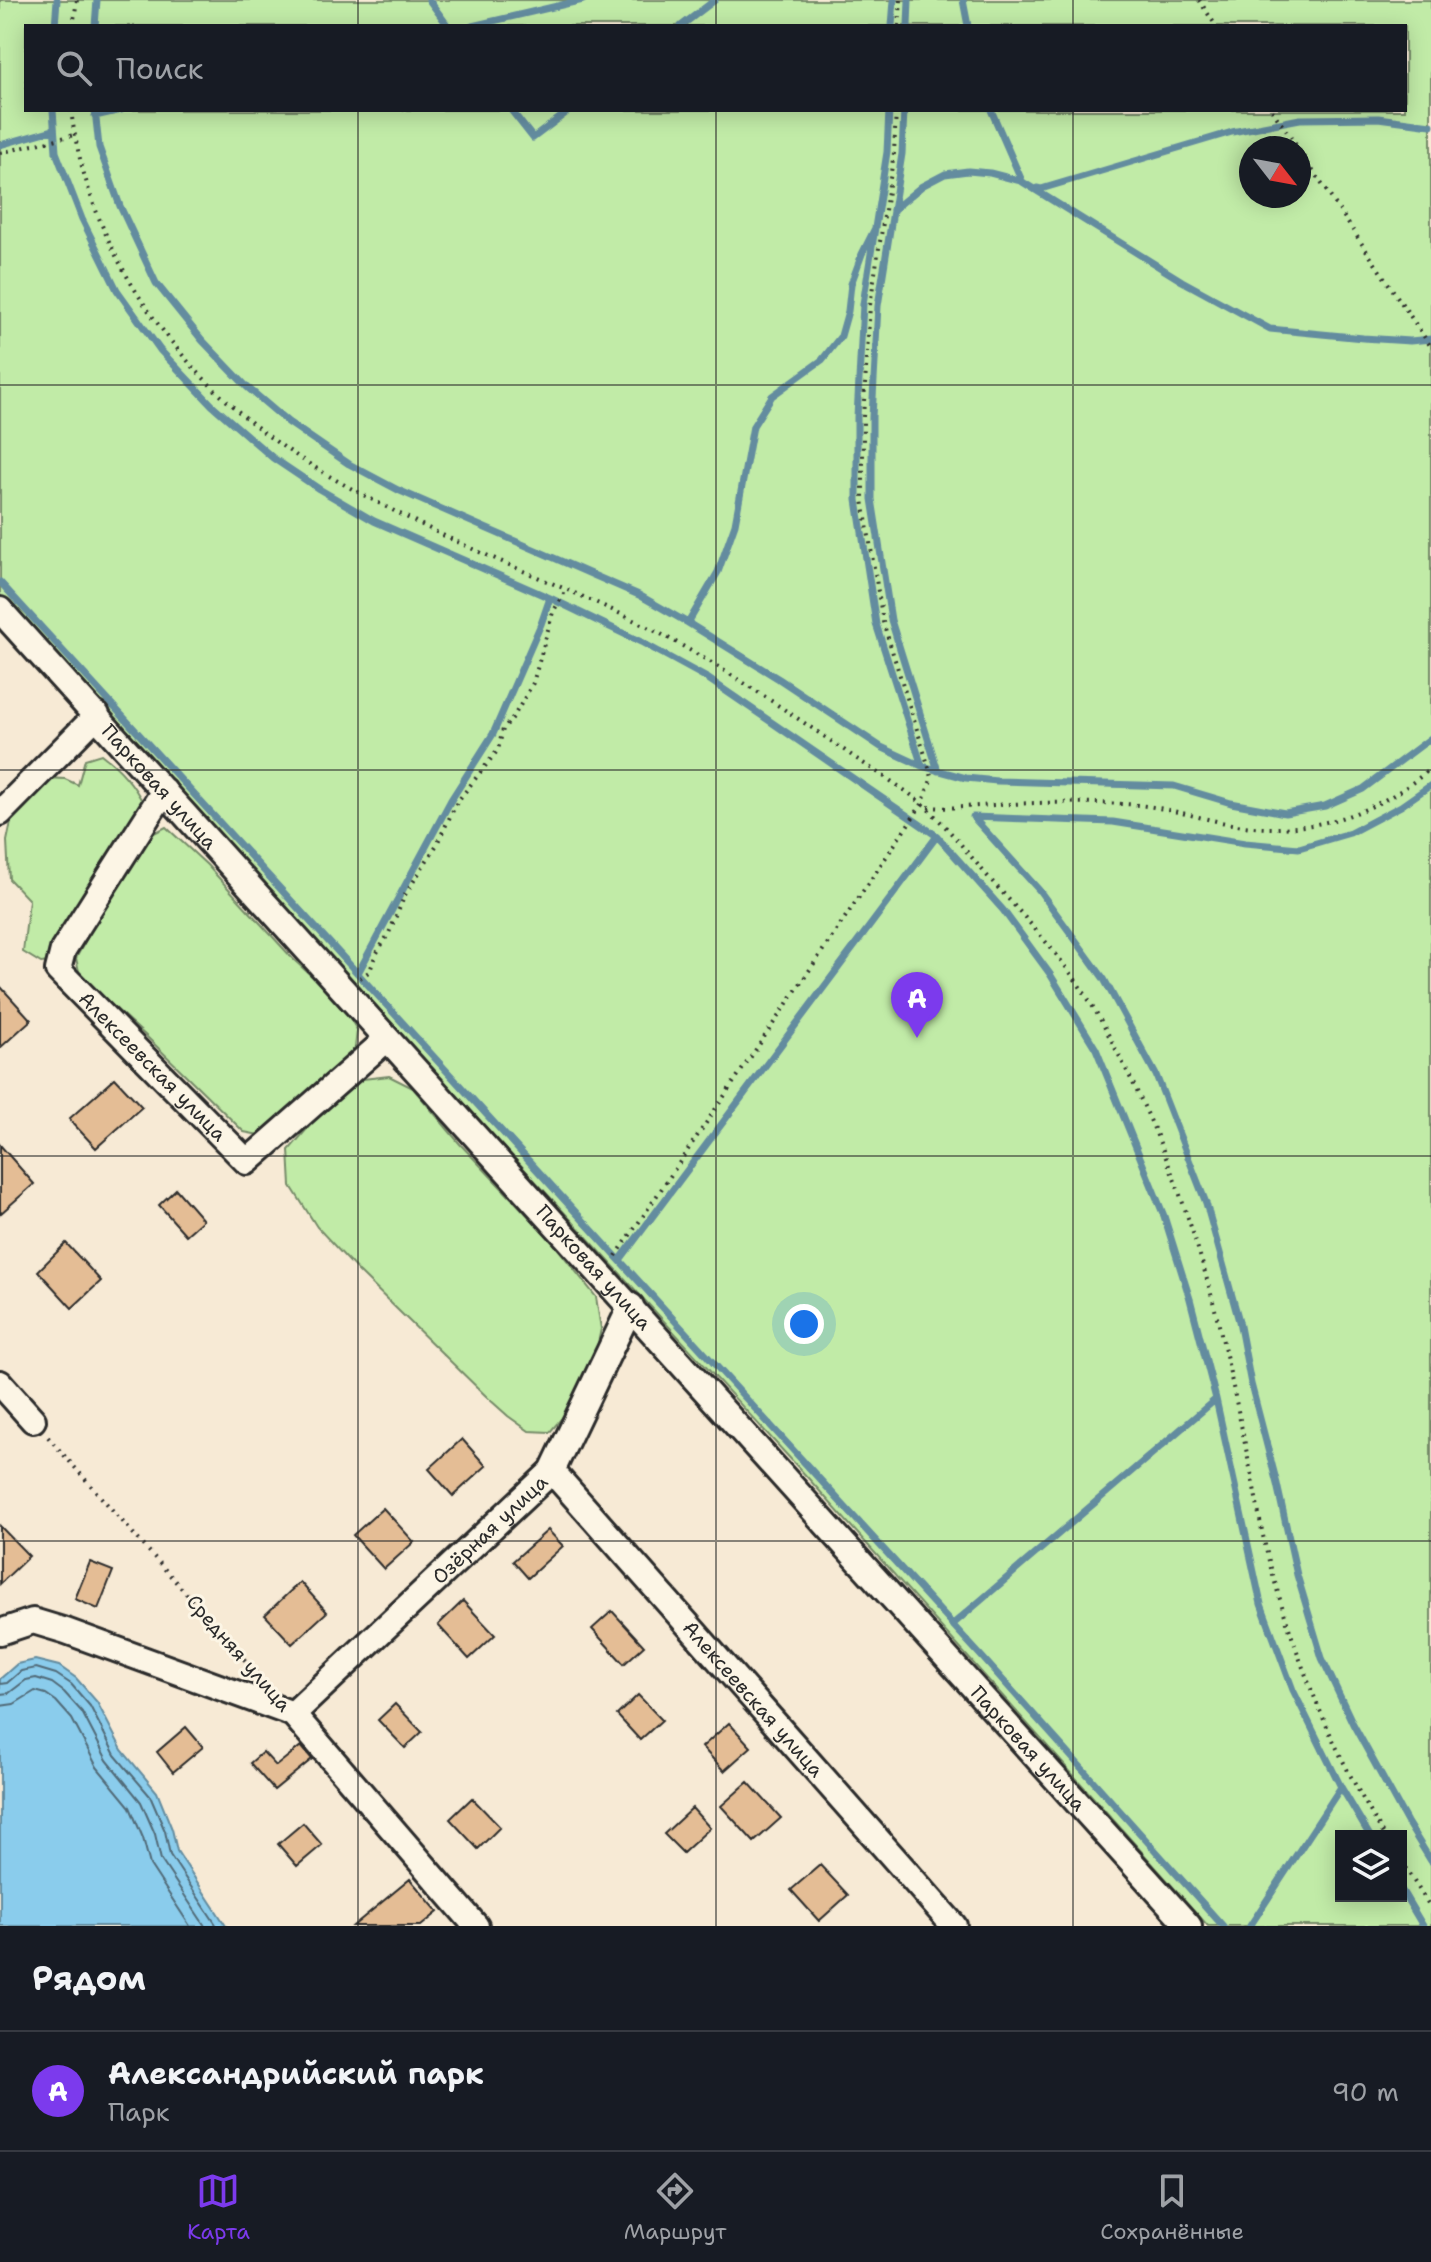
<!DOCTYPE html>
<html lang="ru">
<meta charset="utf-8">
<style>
body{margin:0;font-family:"Shantell Sans",sans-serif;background:#242831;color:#f1f3f6}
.controls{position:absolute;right:24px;bottom:24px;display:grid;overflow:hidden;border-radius:0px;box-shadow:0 4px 20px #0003}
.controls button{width:72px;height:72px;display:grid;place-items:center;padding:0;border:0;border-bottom:2px solid #363941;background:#171b24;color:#f1f3f6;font:40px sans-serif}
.compass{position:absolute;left:1239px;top:136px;width:72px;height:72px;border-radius:50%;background:#171b24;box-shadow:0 4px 20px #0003;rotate:121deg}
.you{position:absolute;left:804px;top:1324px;width:28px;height:28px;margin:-20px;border:6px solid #fff;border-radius:50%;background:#1a73e8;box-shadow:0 0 0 12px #1a73e833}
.badge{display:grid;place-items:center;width:52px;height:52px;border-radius:50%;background:#7c3aed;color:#fff;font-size:26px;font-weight:700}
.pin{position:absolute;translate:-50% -66px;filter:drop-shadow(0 2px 4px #0008)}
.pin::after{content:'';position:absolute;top:42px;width:28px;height:24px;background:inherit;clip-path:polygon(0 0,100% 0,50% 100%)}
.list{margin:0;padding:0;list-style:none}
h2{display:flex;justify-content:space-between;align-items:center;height:104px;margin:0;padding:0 32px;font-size:34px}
h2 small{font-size:26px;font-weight:400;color:#9ea1a6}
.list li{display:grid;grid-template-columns:52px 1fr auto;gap:24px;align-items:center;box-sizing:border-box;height:120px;padding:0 32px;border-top:2px solid #363941}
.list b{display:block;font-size:30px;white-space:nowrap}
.list p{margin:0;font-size:26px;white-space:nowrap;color:#9ea1a6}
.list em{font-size:26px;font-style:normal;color:#9ea1a6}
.icon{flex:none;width:44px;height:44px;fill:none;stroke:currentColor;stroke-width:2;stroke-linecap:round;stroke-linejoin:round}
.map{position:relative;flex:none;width:1431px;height:1926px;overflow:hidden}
.search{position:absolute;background:#171b24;box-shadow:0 4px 20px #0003;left:24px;right:24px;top:24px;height:88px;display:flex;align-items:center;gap:20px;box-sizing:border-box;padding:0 28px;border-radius:0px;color:#9ea1a6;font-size:30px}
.sheet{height:224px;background:#171b24}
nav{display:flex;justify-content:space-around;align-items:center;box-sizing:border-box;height:112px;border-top:2px solid #363941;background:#171b24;font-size:22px;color:#9ea1a6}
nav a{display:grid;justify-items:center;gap:4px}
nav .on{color:#7c3aed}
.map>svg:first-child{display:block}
.green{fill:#c1eba7;stroke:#768b69;stroke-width:2;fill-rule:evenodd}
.water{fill:#8accec;stroke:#648c9f;stroke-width:2}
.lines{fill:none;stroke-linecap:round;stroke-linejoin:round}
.shore{stroke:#516b78;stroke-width:2}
.stream{stroke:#648c9f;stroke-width:7}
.building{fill:#e4bd95;stroke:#2b2b2b;stroke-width:2}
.minor-casing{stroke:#2b2b2b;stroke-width:30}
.path{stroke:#2b2b2b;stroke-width:4;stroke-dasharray:2 6;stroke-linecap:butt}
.minor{stroke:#fcf5e5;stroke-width:24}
.grid{fill:none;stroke:#2b2b2b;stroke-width:2;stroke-opacity:0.55}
.labels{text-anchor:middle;stroke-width:6;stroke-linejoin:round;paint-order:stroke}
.street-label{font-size:20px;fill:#2b2b2b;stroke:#fcf5e5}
</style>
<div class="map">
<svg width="1431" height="1926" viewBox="0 0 1431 1926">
<rect width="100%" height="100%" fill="#f7ead5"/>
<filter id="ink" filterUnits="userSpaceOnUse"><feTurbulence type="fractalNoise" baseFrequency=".0125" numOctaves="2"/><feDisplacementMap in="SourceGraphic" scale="16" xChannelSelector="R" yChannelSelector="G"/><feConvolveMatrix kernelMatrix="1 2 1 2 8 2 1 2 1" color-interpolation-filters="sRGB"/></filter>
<g filter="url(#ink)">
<!-- green -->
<path class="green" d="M0 0H1431V1926H1208L808 1478 0 598ZM26 26H1405V110H26ZM1251 148H1299V196H1251ZM1341 1836H1401V1896H1341Z
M101 754C120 768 134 784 144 805L50 962 41 963 23 952 29 900 9 879 7 841 14 808 46 778 65 779 78 785 85 759Z
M166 827 207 865 293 959 341 1003 357 1030 355 1048 336 1071 295 1108 259 1135 244 1132 147 1037 80 976 76 958 103 909 152 834Z
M389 1076 413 1088 460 1144 551 1240 596 1297 601 1329 594 1361 572 1406 550 1432 529 1431 508 1416 489 1399 359 1272 317 1227 291 1186 289 1150 318 1116 363 1079Z"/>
<!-- water -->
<path class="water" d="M35 1660 59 1666 76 1678 97 1702 122 1750 157 1792 172 1829 177 1851 226 1926H0V1679L17 1664Z"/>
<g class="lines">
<!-- shore -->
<path class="shore" d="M0 1684 7 1683 21 1671 36 1668 56 1674 71 1684 90 1706 115 1755 150 1796 165 1831 170 1855 217 1926
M0 1694 9 1693 26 1680 36 1678 52 1683 64 1692 82 1712 107 1760 141 1802 155 1834 161 1860 205 1926
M0 1706 14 1704 35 1691 46 1694 56 1701 72 1719 97 1767 130 1807 143 1838 150 1865 190 1926"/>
<!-- stream -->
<path class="stream" d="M429 0 448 26
M963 0 968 26
M55 26 57 0
M95 26 97 0
M472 26 583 0
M681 26 715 0
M892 26 894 0
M908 26 909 0
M53 110 56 152 82 219 117 290 160 350 212 405 273 458 319 489 374 521 550 598 541 624 493 734 451 800 358 973
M95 110 99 147 120 206 156 283 202 340 247 387 288 422 349 464 398 490 639 595 688 623
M511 110 533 138 570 110
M889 110 887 152 863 304 857 417V500L876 624 922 766
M904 110 902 154 878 306 872 417V499L891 620 938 771
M991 110 1022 181
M95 116 121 110
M0 145 53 130
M1037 188 1041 189 1232 132 1300 119 1378 118 1431 125
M893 210 922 186 945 174 968 171 990 173 1021 181 1182 281 1270 329 1363 338 1410 341 1431 339
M875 228 862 254 851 284 848 311 841 336 822 360 772 396 753 426 735 524 718 572 688 623 779 679 881 747 922 766 966 778 997 781 1174 786 1231 803 1285 813 1325 806 1363 789 1431 738
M0 582 983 1658 1223 1926
M550 598 641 642 707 678 937 836
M1431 785 1401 806 1350 833 1299 848 1245 843 1113 822 973 817 1039 890 1104 979 1156 1075 1206 1203 1239 1321 1251 1384 1277 1484 1297 1575 1322 1658 1353 1724 1407 1822 1431 1861
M620 1260 937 836 1003 910 1050 974 1096 1049 1164 1216 1190 1299 1216 1399
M952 1625 1216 1399 1261 1604 1293 1690 1341 1787
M1401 1889 1423 1926
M1250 1926 1341 1787 1370 1836"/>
</g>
<!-- building -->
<path class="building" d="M0 986 31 1020 0 1048Z
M115 1078 142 1107 96 1148 69 1119Z
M0 1145 34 1184 0 1214Z
M176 1189 203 1220 186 1235 159 1205Z
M66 1243 101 1281 72 1308 38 1271Z
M462 1439 486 1466 453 1496 429 1469Z
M383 1508 414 1542 384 1569 353 1535Z
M0 1526 29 1556 0 1584Z
M548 1530 563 1546 528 1578 513 1561Z
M90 1562 113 1571 98 1609 75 1599Z
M300 1582 327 1612 292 1644 265 1615Z
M463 1601 495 1635 469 1659 438 1625Z
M612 1611 644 1646 624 1664 592 1629Z
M638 1695 662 1720 640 1740 617 1715Z
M395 1704 422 1732 405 1748 378 1720Z
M729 1723 751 1747 724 1771 702 1747Z
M186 1727 203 1747 173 1772 157 1752Z
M301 1746 312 1759 274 1790 250 1763 263 1752 276 1766Z
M748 1782 781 1818 754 1842 721 1806Z
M472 1798 500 1827 478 1849 450 1819Z
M692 1808 710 1828 683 1853 664 1834Z
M303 1823 322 1845 297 1866 278 1844Z
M820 1865 848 1895 819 1921 791 1890Z
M410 1879 438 1912 421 1926H353Z"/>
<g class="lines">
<!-- minor casing -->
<g class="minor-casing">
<g id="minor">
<path id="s1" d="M0 610 1189 1926"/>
<path id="s2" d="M164 791 63 950 58 970 247 1162 387 1039"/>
<path d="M0 813 97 715"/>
<path d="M0 1383 33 1420"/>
<path id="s3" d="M552 1471 954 1926"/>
<path d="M0 1632 33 1621 66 1631 293 1714 476 1926"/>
<path id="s4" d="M293 1714 552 1471 631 1306"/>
</g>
</g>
<!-- path -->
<path class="path" d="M1199 0 1216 26
M73 26 77 0
M899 26 901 0
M71 110C88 245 168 363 278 443 321 474 370 499 418 523 497 563 581 592 659 633 723 667 784 709 844 750 870 769 906 788 929 810 951 831 970 856 990 879 1022 914 1059 954 1085 994 1102 1020 1115 1048 1129 1075 1167 1151 1195 1231 1216 1313 1230 1369 1241 1426 1253 1482 1258 1508 1262 1535 1269 1561 1295 1657 1332 1752 1385 1836
M1272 110 1298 148
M1299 150 1431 347
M0 153 74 135
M928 807C951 809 972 806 995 805 1038 802 1081 802 1124 804 1163 805 1205 821 1244 826 1312 835 1379 813 1431 768
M360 978 370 971 375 956 389 933 405 895 436 846 457 802 498 750 503 729 514 716 533 683 553 612 566 590
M616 1256 922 804 932 777 883 622 863 500V417L870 305 894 153 896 110
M48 1437 259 1676
M1401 1861 1431 1908"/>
<!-- minor -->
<use href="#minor" class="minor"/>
</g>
</g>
<!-- grid -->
<path class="grid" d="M358 0V26M716 0V26M1073 0V26M358 110V1926M716 110V1926M1073 110V1926M0 385H1431M0 770H1431M0 1156H1431M0 1541H1431"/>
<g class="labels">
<!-- street labels -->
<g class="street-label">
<text dy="7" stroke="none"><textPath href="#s1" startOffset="238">Парковая улица</textPath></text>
<text dy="7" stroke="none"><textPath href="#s2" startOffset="344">Алексеевская улица</textPath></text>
<text dy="7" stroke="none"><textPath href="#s1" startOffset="886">Парковая улица</textPath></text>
<text dy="7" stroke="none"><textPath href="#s4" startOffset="270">Озёрная улица</textPath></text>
<text transform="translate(239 1653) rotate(49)" y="7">Средняя улица</text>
<text dy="7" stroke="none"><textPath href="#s3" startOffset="304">Алексеевская улица</textPath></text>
<text dy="7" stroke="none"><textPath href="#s1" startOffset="1534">Парковая улица</textPath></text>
</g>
</g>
</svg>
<div class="controls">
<button><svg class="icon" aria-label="layers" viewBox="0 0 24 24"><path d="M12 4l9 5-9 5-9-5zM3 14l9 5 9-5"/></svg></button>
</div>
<svg class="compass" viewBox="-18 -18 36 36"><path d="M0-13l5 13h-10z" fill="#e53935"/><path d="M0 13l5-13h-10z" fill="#9ea1a6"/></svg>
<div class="you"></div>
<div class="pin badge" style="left:917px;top:1038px">A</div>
<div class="search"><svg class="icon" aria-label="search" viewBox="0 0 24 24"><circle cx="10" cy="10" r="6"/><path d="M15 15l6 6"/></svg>Поиск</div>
</div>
<section class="sheet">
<h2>Рядом<small></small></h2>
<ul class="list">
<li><span class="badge">A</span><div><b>Александрийский парк</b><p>Парк</p></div><em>90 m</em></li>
</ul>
</section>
<nav>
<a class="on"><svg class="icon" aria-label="map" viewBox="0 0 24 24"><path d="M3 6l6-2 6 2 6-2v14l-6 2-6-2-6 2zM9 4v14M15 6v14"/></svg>Карта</a>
<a><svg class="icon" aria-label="directions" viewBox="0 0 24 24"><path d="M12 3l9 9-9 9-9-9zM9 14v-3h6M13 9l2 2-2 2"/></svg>Маршрут</a>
<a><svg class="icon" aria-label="saved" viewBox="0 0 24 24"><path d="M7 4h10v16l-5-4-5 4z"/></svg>Сохранённые</a>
</nav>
